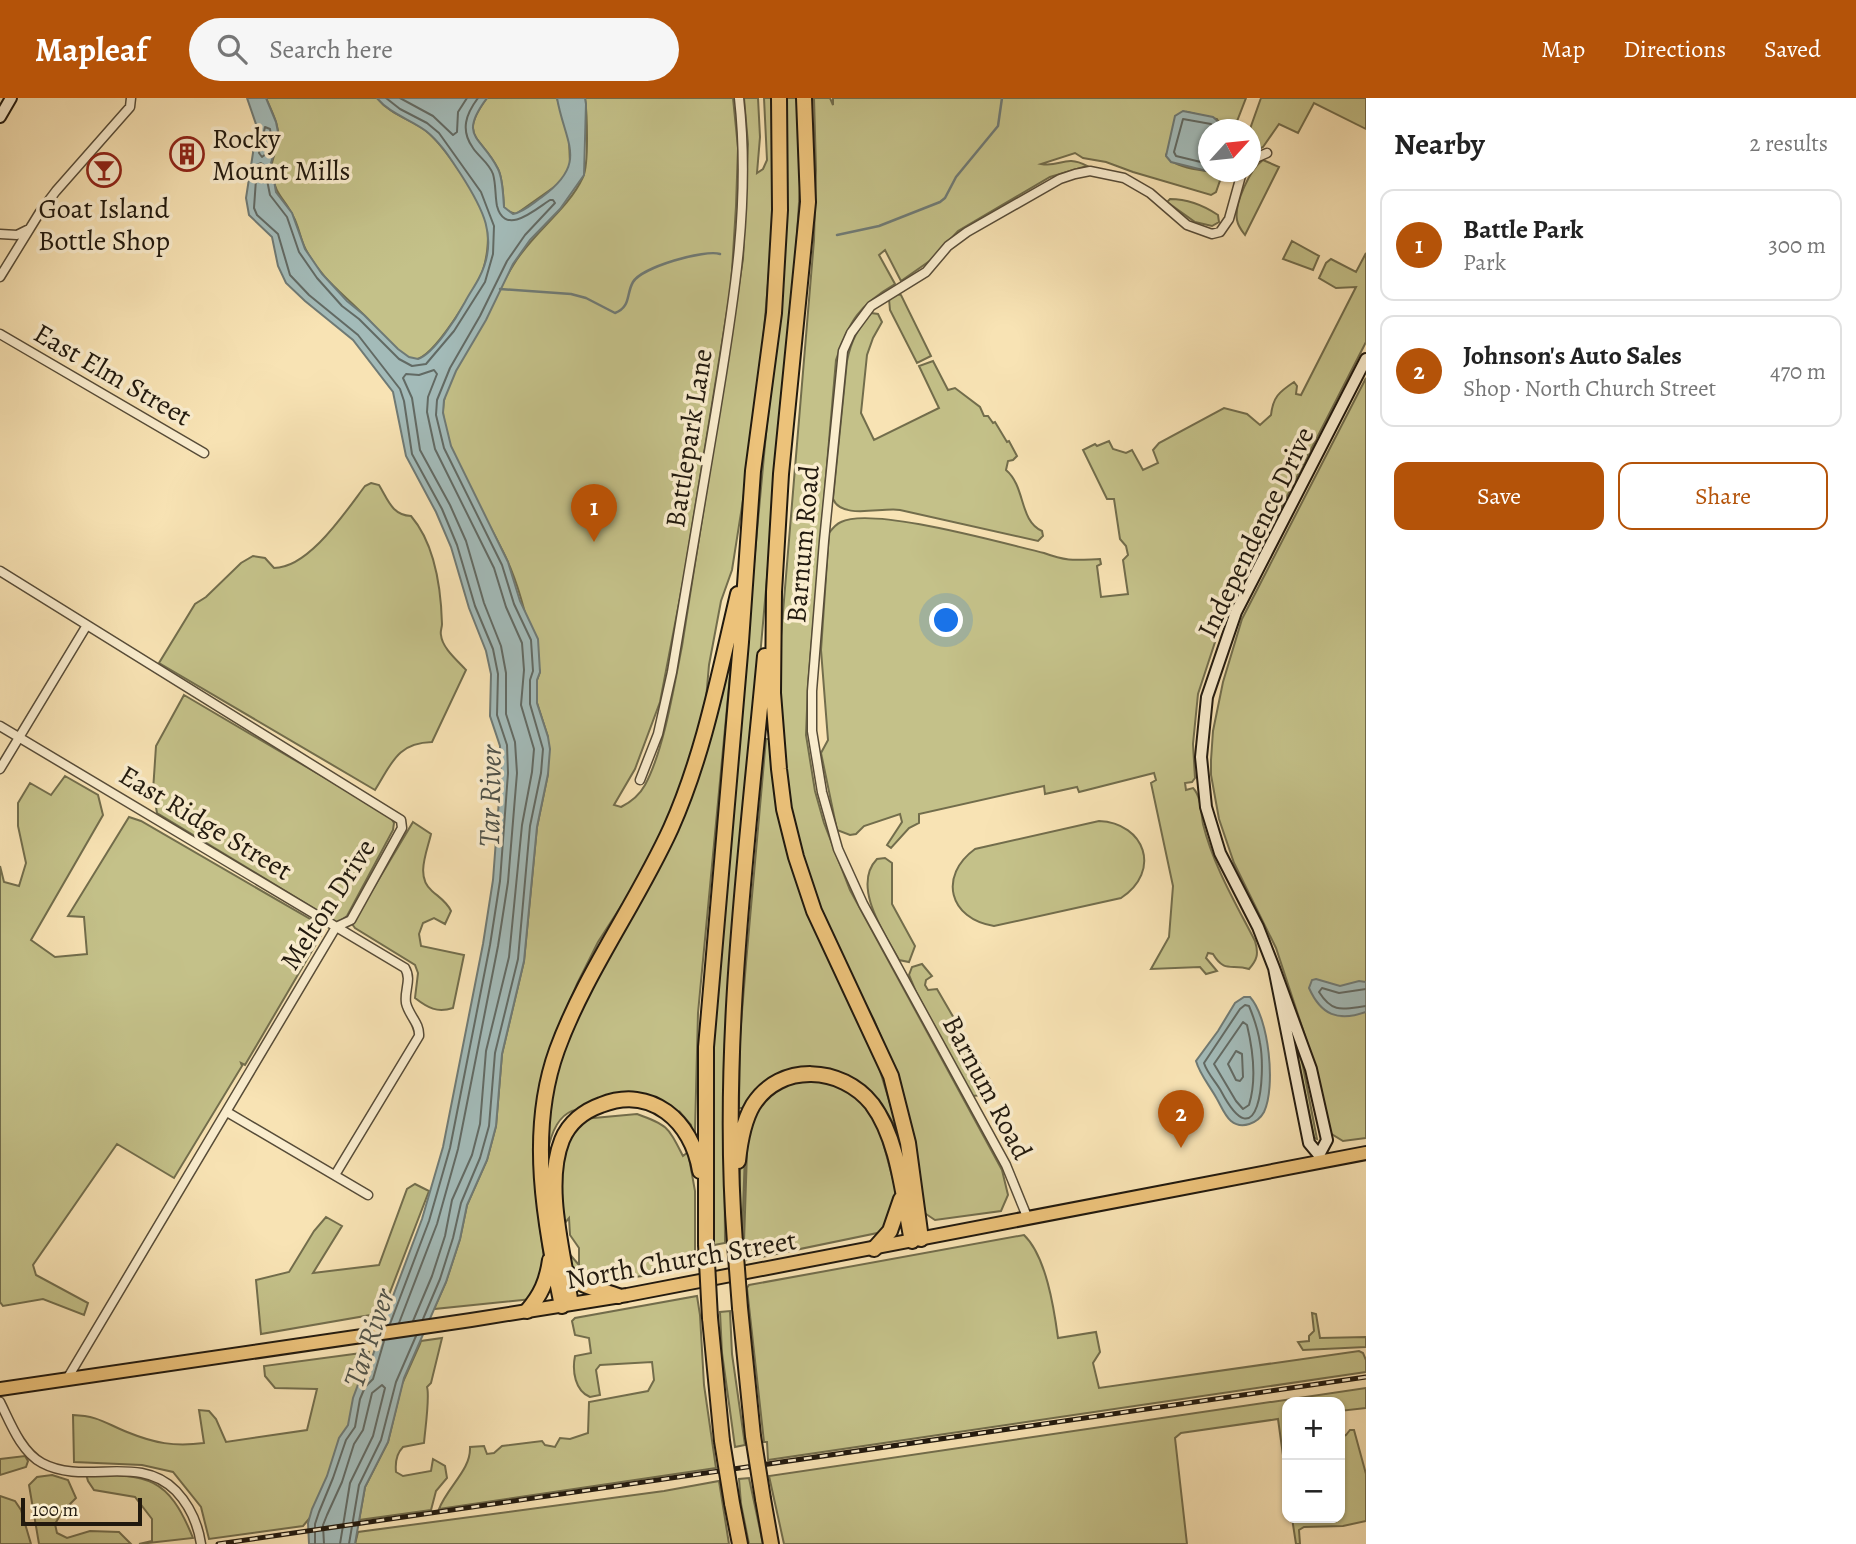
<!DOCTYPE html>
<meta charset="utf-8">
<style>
body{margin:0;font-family:Alegreya,serif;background:#f6f6f6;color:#222}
.controls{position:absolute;right:21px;bottom:21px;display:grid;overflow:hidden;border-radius:14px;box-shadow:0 2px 5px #0004}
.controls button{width:63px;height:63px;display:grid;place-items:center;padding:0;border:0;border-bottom:2px solid #e0e0e0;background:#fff;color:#222;font:35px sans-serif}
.compass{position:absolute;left:1198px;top:21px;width:63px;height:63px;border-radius:50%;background:#fff;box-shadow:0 2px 5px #0004;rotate:63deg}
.scale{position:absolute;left:21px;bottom:18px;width:121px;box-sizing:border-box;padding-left:7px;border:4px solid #21190e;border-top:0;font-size:19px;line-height:24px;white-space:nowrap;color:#21190e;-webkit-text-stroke:5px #faedce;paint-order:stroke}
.you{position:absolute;left:947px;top:523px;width:24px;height:24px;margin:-18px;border:5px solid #fff;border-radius:50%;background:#1a73e8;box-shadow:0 0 0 10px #1a73e833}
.badge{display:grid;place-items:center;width:46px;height:46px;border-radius:50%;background:#b45309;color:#fff;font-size:23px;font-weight:700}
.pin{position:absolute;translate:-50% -58px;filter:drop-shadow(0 2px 4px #0008)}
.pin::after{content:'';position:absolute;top:37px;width:24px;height:21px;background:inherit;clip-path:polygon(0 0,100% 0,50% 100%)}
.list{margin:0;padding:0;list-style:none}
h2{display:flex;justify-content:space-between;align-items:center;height:91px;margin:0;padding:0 28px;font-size:30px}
h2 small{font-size:23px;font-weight:400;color:#767676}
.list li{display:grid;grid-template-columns:46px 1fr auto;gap:21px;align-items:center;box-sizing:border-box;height:112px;margin:0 14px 14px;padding:0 14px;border:2px solid #e0e0e0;border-radius:14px}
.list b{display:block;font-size:26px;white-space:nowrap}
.list p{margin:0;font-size:23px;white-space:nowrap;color:#767676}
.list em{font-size:23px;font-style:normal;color:#767676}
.actions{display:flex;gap:14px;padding:21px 28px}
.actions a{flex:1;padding:16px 0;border:2px solid #b45309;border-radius:14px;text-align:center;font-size:24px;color:#b45309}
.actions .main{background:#b45309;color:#fff}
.icon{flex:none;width:38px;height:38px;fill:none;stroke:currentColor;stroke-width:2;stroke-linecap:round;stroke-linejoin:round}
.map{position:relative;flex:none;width:1366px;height:1446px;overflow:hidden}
header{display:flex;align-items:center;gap:42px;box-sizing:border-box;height:98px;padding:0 35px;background:#b45309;color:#fff}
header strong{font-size:33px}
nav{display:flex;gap:38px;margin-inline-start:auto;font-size:24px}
.search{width:490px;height:63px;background:#f6f6f6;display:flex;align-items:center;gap:18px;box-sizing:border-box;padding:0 24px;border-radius:38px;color:#767676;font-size:26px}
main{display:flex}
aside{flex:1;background:#fff}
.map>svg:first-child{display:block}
.green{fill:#c4c189;stroke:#726d4c;stroke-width:2}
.water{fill:#a3bbb9;stroke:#6f7a75;stroke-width:2}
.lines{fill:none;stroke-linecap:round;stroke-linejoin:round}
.shore{stroke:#626a64;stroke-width:2}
.stream{stroke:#6f7a75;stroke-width:2.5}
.street-casing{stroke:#574c38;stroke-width:11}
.secondary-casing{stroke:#21190e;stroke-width:14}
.primary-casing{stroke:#21190e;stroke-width:16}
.highway-casing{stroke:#21190e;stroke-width:18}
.street{stroke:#faedce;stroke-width:8}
.secondary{stroke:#faedce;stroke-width:10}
.primary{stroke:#ecc27a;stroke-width:12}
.highway{stroke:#ecc27a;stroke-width:14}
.rail-casing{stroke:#21190e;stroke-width:5}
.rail{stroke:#faedce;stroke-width:2.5;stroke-dasharray:8;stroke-linecap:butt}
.highway-bridge-casing{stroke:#21190e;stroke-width:18;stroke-linecap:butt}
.highway-bridge{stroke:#ecc27a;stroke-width:14}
.labels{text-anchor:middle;stroke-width:7;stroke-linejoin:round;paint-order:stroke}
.poi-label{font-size:28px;fill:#21190e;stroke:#faedce;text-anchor:start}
.street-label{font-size:28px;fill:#21190e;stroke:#faedce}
.water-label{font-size:30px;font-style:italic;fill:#4e524a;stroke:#faedce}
</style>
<header>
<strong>Mapleaf</strong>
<div class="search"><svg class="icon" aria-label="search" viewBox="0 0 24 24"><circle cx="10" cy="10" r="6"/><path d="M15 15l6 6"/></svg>Search here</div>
<nav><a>Map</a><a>Directions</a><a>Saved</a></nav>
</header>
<main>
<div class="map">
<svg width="1366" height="1446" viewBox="0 0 1366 1446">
<rect width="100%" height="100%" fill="#f8e3b4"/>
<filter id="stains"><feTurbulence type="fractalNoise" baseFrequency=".00286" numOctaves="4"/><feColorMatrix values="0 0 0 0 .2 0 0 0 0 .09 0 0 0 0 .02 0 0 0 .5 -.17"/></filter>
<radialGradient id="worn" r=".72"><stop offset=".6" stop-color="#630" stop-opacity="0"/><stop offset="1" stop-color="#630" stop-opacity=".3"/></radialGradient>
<!-- green -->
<path class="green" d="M266 0H377C390 16 409 21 425 32 444 47 477 96 485 119 490 135 488 156 483 172 477 188 431 266 413 261 397 257 378 231 366 219 344 196 322 182 306 152 300 141 299 128 293 118 285 101 275 97 272 76 270 64 275 57 278 46 281 30 272 14 266 0Z
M487 0H557L569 40 570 66 568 75 557 87 516 116 507 113 504 109C503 97 503 81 498 71 482 38 457 40 487 0Z
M585 0H733L738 50 736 108 731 189 684 479 660 604 635 671 614 707 621 709C631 704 639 698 645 687 664 652 674 588 682 548L743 161 748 46 744 0H758L760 39 757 75 763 71 767 62 764 0H774L775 104 757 313 732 472 721 503 709 567 705 613 680 699 634 788 598 844 577 886 558 931 535 1081 537 1107 544 1160 543 1172 532 1201 434 1211 446 1184 460 1141 467 1107 487 1062 496 1028 502 956 524 863 537 729 548 676V639L537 605V582L540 574C530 538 523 497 507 462 490 424 442 352 443 312 443 288 462 261 474 240 489 216 499 189 514 166 533 134 568 112 583 79 589 66 587 15 585 0Z
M785 0H800L801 73 796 152 727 932 724 1005 725 1145 714 1147V1144L712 1143 711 975 722 811 785 131 787 55Z
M814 0H830L833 7V0H1246L1234 31H1222L1217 21 1187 14 1166 57C1173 71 1210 74 1223 74L1216 94 1211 97 1133 74 1106 64 1083 60 1075 55 1041 66C1060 70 1065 56 1087 68L1050 79 958 133 931 162 901 183 885 152 879 157 895 186C859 207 849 223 836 262L808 587 806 637 815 693 824 725 850 792 1002 1072 1008 1097 1001 1113 935 1122 923 1114 894 970 874 922 822 822 800 761 780 662 779 562 814 142 816 72Z
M1261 0H1366V31L1314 5 1298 35 1279 26 1263 49 1251 55 1250 31Z
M1263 62 1279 69 1245 137C1241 132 1238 128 1237 122 1234 106 1250 71 1263 62Z
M1170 101C1188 101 1203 107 1218 117L1219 124 1212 128 1195 124 1167 104Z
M1292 143 1319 158 1313 172 1283 161Z
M1366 155V244L1220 529 1198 596 1193 646 1195 680 1192 684 1185 685 1186 692 1193 690C1201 698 1201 715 1203 726 1213 767 1236 806 1255 843 1259 856 1257 862 1249 871 1232 865 1225 876 1213 856L1208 855 1206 860 1217 873 1206 876 1200 869 1151 871 1169 839 1173 788 1151 685 1156 682 1154 675 1079 694 1077 689 1045 696 1044 688 919 716V725L909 730 891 750 887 747 902 724 900 716 864 728 856 736 850 737 837 732 821 655 828 642 821 552 829 435C832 431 836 426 841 424 872 408 1005 446 1044 455 1068 464 1076 462 1100 461L1101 466 1097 468 1101 499 1128 496 1123 462 1128 457 1126 448 1120 441 1114 401H1107L1083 352 1095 346 1097 348 1109 343 1113 351 1126 355 1132 352 1143 372 1158 365 1153 352 1159 345 1224 310 1247 316 1260 327 1271 317C1273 299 1279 294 1294 284L1297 288 1296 296 1301 297 1356 189 1336 190 1319 180 1326 165 1331 161 1356 174Z
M897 196 901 197 931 258 917 265 890 212 889 201Z
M871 215 878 216 882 224 873 240 867 257 861 315 874 342 939 310 919 268 933 263 948 292 955 290 980 309 984 318H988L993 325 995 324 1007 344 1009 343 1017 358 1013 362 1008 363 1006 372C1026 389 1019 423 1042 433L1043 438 1038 443 900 412C881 409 842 422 833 401L847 263C851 243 858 230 871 215Z
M1366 280V1040L1343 1043 1330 1035 1309 950 1276 850 1234 765 1219 721 1211 677V662L1213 633 1223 584 1242 521Z
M371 385 379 387C388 402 392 417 411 418 435 446 441 490 442 526 442 530 440 533 441 537 442 550 458 563 466 572L432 644C397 645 392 665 375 692L159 565 195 506 206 499 241 465 253 458 265 460 274 470C309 470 346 413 365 388Z
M733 546 698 915 695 1033H692L691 1027 679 1013 683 1025 655 1002C635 1005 582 1006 568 1015 553 1024 548 1048 546 1064L549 1016 556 976 570 933 666 748Z
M184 597 390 718 394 725 393 732 347 818 338 825 157 715 153 693 156 648Z
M766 641H771L782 721 873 950 896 1025H893C869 982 846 983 802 972L747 1010H739L740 938 746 865Z
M65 678 98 697 103 717 31 842 55 859 87 856 84 819 68 818 129 719 141 723 317 825 323 834 245 967 241 965 242 968 174 1080 117 1046 33 1167 36 1177 88 1205 84 1217 43 1201 3 1208 0 1204V768L4 784 19 788 26 765 18 728V705L30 685 51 697Z
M1099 723C1145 725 1162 773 1121 800L994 828C949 821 938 778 975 751Z
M413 724 431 736C427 754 415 779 432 793 440 800 447 804 451 813L445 826 434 820 423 825 419 836 421 848 464 857 453 910C437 915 428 910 415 900L418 875 415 867 355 830 352 826Z
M885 760 892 765V806L915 848 909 864 899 862C885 836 851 788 877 761Z
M922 866 932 878 926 882 925 887 928 892 937 891 994 989 984 997 972 998 916 894 909 877 912 869Z
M1299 955 1301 958 1317 1041 1314 1040 1298 961Z
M816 980 843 988 866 1009 878 1026 895 1089 896 1106 882 1134 747 1162 744 1144 747 1054 745 1055 742 1141C739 1093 731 1017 779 989 791 982 804 981 816 980Z
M637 1016C668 1027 668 1029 683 1058L688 1054 695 1093V1170L596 1185 574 1178 566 1152 579 1167V1150L570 1137 569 1120 564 1126 558 1096 563 1050 583 1021Z
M415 1086 429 1093 382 1215 261 1236 256 1182 289 1174 314 1133 326 1119 342 1128 313 1175 379 1167 407 1091Z
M1024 1137C1046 1158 1054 1210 1058 1240L1096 1234 1100 1254 1093 1265 1099 1290 1359 1253 1363 1255 1366 1262V1274L768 1362 767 1344H764L747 1190 749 1187Z
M697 1198 700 1217 704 1287 716 1370 439 1411C448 1388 471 1372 470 1349L484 1348 487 1356 494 1355 502 1348 542 1343 545 1347 555 1349 560 1340 570 1341 588 1335 589 1304 648 1293 654 1282 652 1264 600 1267 596 1272 600 1297 590 1299C575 1293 572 1273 575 1258L591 1255 589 1240 575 1237 572 1223 575 1220Z
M730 1213 732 1256 745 1347 735 1349 722 1255 720 1214Z
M1312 1215 1316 1216 1320 1240 1366 1239V1249L1303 1252 1298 1244 1309 1243V1238L1314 1233Z
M442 1240 431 1285 427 1289C430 1299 425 1332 424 1345L403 1349C396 1356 395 1364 396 1374L403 1378 431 1373 433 1361 445 1368 447 1380 436 1393 431 1412 359 1422 365 1389 388 1344 402 1286 420 1246 421 1243Z
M369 1254 352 1323 320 1408 303 1428 209 1441 201 1409 173 1374 142 1367 74 1364 73 1317C98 1318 105 1325 127 1334 154 1345 174 1349 204 1345L199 1312 209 1313 216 1321 226 1344 307 1332 317 1291 275 1290 265 1278 264 1268Z
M1366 1290V1310L1340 1313V1304H1287V1386L1278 1321 1181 1335 1175 1340 1187 1446H784L769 1378Z
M1350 1332H1354L1366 1376V1423L1343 1428 1304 1429 1299 1432 1300 1446H1296L1292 1420H1340V1340L1346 1337Z
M25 1358 28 1363 26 1369 0 1377V1361Z
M86 1376C148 1377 168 1378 193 1440L139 1446 152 1443V1421L135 1399 94 1392 88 1383Z
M52 1377 68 1382 76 1400 62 1414 55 1426 57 1435 67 1440 90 1433 119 1434 131 1446H39L29 1387 37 1379Z
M749 1380 763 1446H749L741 1406 739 1381Z
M719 1383 729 1446H355L358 1434 664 1393Z
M0 1398 15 1403 21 1412 31 1446H0Z"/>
<!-- water -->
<path class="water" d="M247 0H266L276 24 279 39 271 65 276 94 292 115 305 151 322 176 347 203 364 217 398 251 409 259 418 261C434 256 457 219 465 204 469 196 475 188 479 180 500 140 482 109 460 75 450 60 440 44 426 33 410 21 390 16 377 0H487C457 40 482 38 498 71 503 81 503 97 504 109L513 116C524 114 533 105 542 99 589 64 565 46 557 0H585L586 6 584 77 560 111 530 142 513 166 486 222 456 273 444 302 443 315 451 348 508 464 520 503 538 541 540 574 537 582V605L548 639 550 651 548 676 537 729 524 863 502 956 496 1028 487 1062 467 1107 460 1141 446 1184 404 1280 388 1344 365 1389 355 1446H309L308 1425 312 1411 327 1378 339 1340 348 1327 353 1300 359 1284 366 1279 384 1222 422 1121 443 1049 483 846 493 782 501 675 500 648 490 618 491 576 486 553 469 510 451 449 436 414 406 358 393 294 353 242 305 203 286 185 278 168 272 139 249 117 246 100 257 29Z
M1183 13 1213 19 1221 26 1222 31 1209 32 1207 73 1171 64 1166 58 1175 18Z
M1316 881 1340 888 1359 883 1366 884V914C1338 924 1321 917 1309 890L1312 882Z
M1244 899H1250C1269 920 1276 989 1264 1014 1258 1025 1242 1032 1231 1023 1225 1018 1221 1008 1217 1001 1210 988 1200 977 1196 963L1218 933 1235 905Z"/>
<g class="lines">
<!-- shore -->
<path class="shore" d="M386 0 400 11 427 25 439 35 481 94 494 128 493 156 485 184 454 233 426 266 412 268 399 261 359 221 342 208 317 180 299 154 287 119 270 97 264 67 261 65 257 67 254 110 257 117 278 136 290 177 309 197 358 237 400 291 404 303 412 356 442 411 457 447 475 508 493 551 498 576 497 617 507 647 508 675 500 783 490 847 450 1050 429 1123 390 1226
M400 0 433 18 453 37 457 34 458 14 467 0
M265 29 270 31C272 41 272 53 262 59L259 55Z
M1209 66 1176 58 1174 54 1183 21 1211 26 1215 32
M1366 891 1339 895 1322 890 1319 894C1333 916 1343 911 1366 908
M1245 907 1249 908C1254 920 1258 932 1260 945 1266 977 1259 1065 1221 993 1216 984 1207 975 1204 965L1240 911Z
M1243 924 1247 927C1253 952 1257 981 1249 1007L1243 1011 1236 1003 1214 966Z
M1236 953 1242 956 1243 979 1240 983 1236 982 1228 966Z
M423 1221 440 1181 453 1140 461 1105 480 1060 489 1028 495 955 518 861 530 728 541 675 543 651 530 606V582L533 573 531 542 514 506 502 467 444 350 436 317 437 302 450 270 480 218 507 163 525 137 555 105 553 102H550C536 111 505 139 497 108 495 98 496 86 493 76 489 65 479 59 473 50 460 32 466 16 478 0
M399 1225 437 1126 458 1051 498 848 508 784 517 675 515 644 506 616V575L501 548 484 505 466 443 450 407 420 352 412 300 403 280 406 276 419 277 434 272 437 276 428 299 427 314 435 351 494 470 506 509 522 545 524 572 521 607 534 651 532 674 522 727 509 859 486 953 480 1026 472 1057 452 1102 445 1138 432 1178 413 1223
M315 1446V1426L319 1414 333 1380 346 1342 355 1329 360 1301 365 1289 373 1281 384 1243
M324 1446 323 1427 327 1417 342 1384 354 1346 363 1332 372 1295 382 1287 385 1290 373 1338 350 1385 340 1446
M349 1446 359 1387 381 1342 396 1284 416 1238"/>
<!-- stream -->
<path class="stream" d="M837 137 879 128 940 104 945 100 956 79 998 28 1002 0
M500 191 571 196 586 200 615 215C631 209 626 196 633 184 642 169 705 151 720 156"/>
<!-- street casing -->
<g class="street-casing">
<path id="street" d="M1251 62 1267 55
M0 136 17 137 27 132
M0 179 40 114 56 93 130 9 131 0
M0 236 204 355
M0 473 401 722 402 730 351 822 336 829 67 1281
M0 628 405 870C412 882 404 892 406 905 409 918 420 925 419 938L335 1077
M0 671 87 527
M640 682 658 636 672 574C687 486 702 399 716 312 733 208 751 105 739 0
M227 1014 368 1097
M1028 1121 1006 1067 863 806 838 751 822 694 812 633V593L824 443 843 253 851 235 871 208 926 174 948 148 967 134 1060 81 1075 76 1090 73 1124 80 1150 95 1187 127 1212 136 1220 134 1229 121 1242 74
M0 1304C10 1324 21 1354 42 1365 85 1388 139 1355 176 1393 190 1408 198 1426 201 1446"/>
</g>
<!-- secondary casing -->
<g class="secondary-casing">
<path id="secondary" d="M0 19 11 0
M1274 870 1309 1045 1319 1057 1327 1042 1311 971 1274 870 1258 829 1220 755 1206 709 1201 659 1207 599 1236 514 1366 261"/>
</g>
<!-- primary casing -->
<g class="primary-casing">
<path id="primary" d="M0 1291 471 1222 627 1197 1366 1055"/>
</g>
<!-- highway casing -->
<g class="highway-casing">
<path id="highway" d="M804 0 808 104 781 376 774 494 773 595 779 671 784 711 796 759 814 813 891 978 908 1045 921 1141
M738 1063C740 1044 743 1024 753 1007 780 964 842 968 872 1006 899 1042 903 1100 912 1143
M735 1145C720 950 747 752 765 558
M706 1146V949L741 544 753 373 774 215 780 112 779 0
M874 1151 890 1133 901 1101
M566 1173C578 1189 600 1191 618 1198
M570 1201C563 1153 544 1087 562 1042 569 1025 584 1013 601 1007 651 987 692 1023 700 1073
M562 1208C545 1124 527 1035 557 952 585 875 637 805 671 730 704 656 719 576 738 496
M740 1210 753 1338
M527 1213C541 1197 547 1183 550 1162
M710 1220 722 1343
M763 1401 771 1446
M732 1405 740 1446"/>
</g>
<!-- street -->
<use href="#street" class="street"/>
<!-- secondary -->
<use href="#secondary" class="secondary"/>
<!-- primary -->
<use href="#primary" class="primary"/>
<!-- highway -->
<use href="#highway" class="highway"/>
<!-- rail casing -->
<g class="rail-casing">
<path id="rail" d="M218 1446 1366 1279"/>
</g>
<!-- rail -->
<use href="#rail" class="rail"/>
<!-- highway-bridge casing -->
<g class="highway-bridge-casing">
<path id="highway-bridge" d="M735 1145 740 1210
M706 1146 710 1220
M753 1338 763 1401
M722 1343 732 1405"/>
</g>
<!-- highway-bridge -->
<use href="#highway-bridge" class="highway-bridge"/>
</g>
<!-- icons -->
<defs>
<g id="building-ring" transform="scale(1.75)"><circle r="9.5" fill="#faedce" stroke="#8f2418" stroke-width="1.5"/><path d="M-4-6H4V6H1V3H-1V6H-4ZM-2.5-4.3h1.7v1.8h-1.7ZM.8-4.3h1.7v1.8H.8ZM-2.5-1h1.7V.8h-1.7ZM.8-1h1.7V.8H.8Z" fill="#8f2418"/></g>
<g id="bar-ring" transform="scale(1.75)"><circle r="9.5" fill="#faedce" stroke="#8f2418" stroke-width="1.5"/><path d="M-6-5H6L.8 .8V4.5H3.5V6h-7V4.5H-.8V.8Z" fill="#8f2418"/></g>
</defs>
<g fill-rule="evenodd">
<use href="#building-ring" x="187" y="56"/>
<use href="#bar-ring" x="104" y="72"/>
</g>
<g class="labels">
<!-- poi labels -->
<g class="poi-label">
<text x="212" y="50">Rocky<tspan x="212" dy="32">Mount Mills</tspan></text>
<text x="104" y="120" text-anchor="middle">Goat Island<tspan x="104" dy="32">Bottle Shop</tspan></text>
</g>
<!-- street labels -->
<g class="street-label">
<text transform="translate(113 276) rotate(30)" y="10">East Elm Street</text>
<text transform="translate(688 340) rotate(-81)" y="10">Battlepark Lane</text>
<text transform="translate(1255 434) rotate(-64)" y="10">Independence Drive</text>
<text transform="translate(802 446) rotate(-85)" y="10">Barnum Road</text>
<text transform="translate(206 724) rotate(31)" y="10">East Ridge Street</text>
<text transform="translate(327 806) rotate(-57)" y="10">Melton Drive</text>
<text transform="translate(988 989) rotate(62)" y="10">Barnum Road</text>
<text transform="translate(681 1161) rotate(-10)" y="10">North Church Street</text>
</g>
<!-- water labels -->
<g class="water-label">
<text transform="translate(490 698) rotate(-89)" y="10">Tar River</text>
<text transform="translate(369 1240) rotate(-71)" y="10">Tar River</text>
</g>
</g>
<rect width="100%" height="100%" filter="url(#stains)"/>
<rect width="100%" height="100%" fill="url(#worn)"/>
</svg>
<div class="controls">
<button>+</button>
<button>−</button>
</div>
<svg class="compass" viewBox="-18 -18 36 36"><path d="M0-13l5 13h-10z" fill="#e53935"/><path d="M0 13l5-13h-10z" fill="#767676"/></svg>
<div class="scale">100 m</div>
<div class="you"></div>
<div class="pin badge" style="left:594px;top:444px">1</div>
<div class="pin badge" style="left:1181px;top:1050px">2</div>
</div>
<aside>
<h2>Nearby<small>2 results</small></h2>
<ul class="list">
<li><span class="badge">1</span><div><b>Battle Park</b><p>Park</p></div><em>300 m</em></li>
<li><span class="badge">2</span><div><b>Johnson's Auto Sales</b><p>Shop · North Church Street</p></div><em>470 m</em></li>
</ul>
<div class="actions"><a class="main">Save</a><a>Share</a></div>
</aside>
</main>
